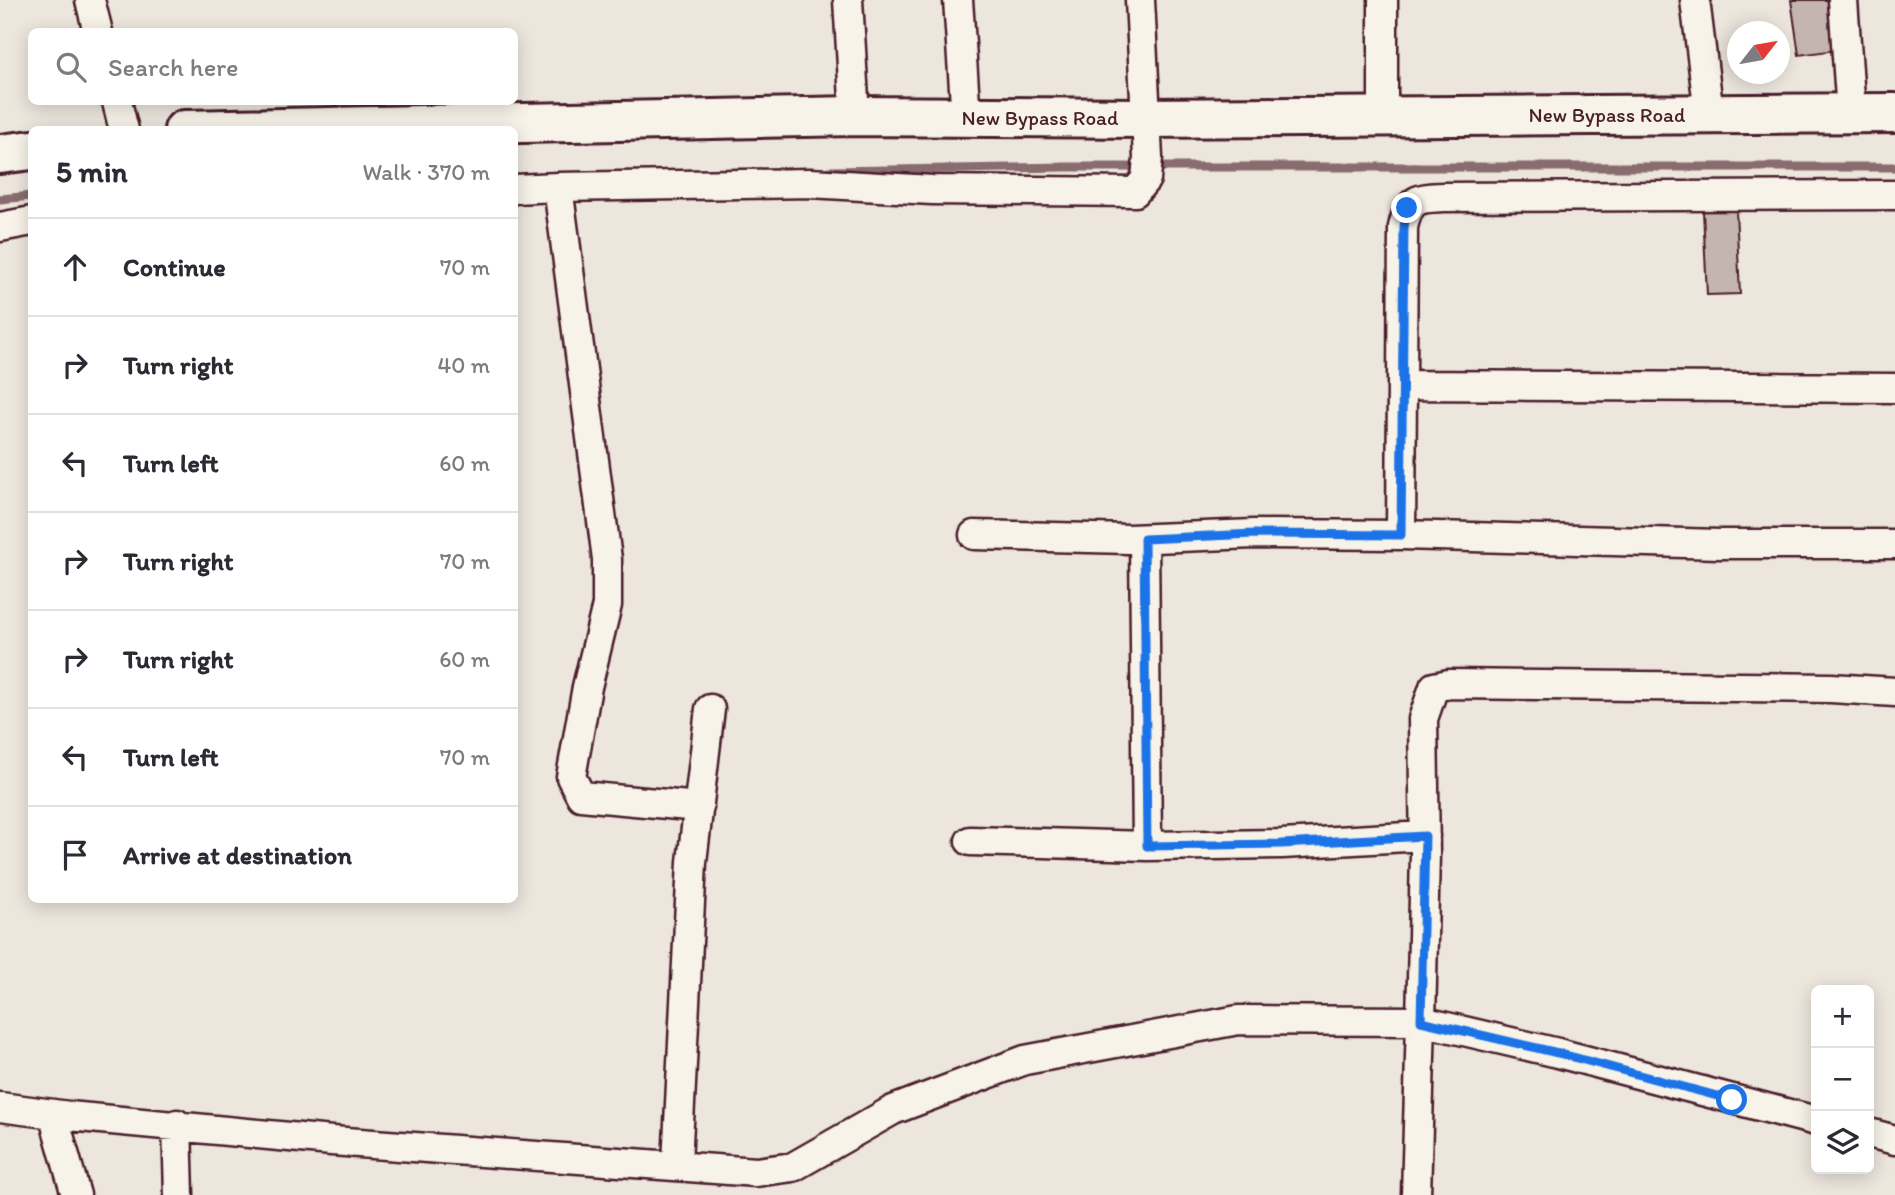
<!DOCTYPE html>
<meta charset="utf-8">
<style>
body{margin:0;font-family:Itim,sans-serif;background:#f7f7f7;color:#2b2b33}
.controls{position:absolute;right:21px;bottom:21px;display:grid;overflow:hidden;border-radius:10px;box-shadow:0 4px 18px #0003}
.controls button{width:63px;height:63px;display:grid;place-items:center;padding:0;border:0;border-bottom:2px solid #e1e1e2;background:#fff;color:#2b2b33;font:35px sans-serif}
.compass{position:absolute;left:1727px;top:21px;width:63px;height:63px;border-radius:50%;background:#fff;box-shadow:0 4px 18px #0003;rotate:59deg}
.stop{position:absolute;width:21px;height:21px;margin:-16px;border:5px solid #1a73e8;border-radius:50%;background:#fff}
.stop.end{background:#1a73e8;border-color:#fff;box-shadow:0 2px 7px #0008}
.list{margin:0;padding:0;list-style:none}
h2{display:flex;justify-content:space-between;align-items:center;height:91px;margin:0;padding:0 28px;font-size:30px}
h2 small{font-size:23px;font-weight:400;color:#7c7c81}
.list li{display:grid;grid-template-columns:46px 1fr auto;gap:21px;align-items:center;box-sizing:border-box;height:98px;padding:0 28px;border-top:2px solid #e1e1e2}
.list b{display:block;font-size:26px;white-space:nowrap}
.list em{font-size:23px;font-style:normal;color:#7c7c81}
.icon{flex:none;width:38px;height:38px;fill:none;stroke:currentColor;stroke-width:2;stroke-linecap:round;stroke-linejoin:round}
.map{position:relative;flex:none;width:1895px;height:1195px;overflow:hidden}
.search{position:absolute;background:#fff;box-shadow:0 4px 18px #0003;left:28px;top:28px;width:490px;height:77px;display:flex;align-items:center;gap:18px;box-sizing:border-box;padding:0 24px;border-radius:10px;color:#7c7c81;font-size:26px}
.panel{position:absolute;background:#fff;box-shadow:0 4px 18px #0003;left:28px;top:126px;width:490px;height:777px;border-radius:10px}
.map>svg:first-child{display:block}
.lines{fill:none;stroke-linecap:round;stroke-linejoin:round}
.stream{stroke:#896c6f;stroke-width:9}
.building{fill:#c4b5b0;stroke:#4a1f2b;stroke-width:2}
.street-casing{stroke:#4a1f2b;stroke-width:33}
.secondary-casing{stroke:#4a1f2b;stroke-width:44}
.street{stroke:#f7f3e8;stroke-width:28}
.secondary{stroke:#f7f3e8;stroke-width:38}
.route{stroke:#1a73e8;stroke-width:9}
.labels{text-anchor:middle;stroke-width:5;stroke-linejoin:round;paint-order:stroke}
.street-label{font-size:21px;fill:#4a1f2b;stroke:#f7f3e8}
</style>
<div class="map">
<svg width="1895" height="1195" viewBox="0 0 1895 1195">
<rect width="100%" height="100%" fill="#ece6dd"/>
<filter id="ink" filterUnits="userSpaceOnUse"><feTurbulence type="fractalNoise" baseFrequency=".0143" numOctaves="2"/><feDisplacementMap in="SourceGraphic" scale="14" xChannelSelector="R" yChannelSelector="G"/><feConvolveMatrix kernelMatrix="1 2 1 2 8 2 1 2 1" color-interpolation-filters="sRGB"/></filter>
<g filter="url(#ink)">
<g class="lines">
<!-- stream -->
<path class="stream" d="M829 171 1065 167H1895
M0 199 32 196"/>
</g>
<!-- building -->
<path class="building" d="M1791 0H1837L1844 49 1799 55Z
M1736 210 1740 294 1707 295 1703 211Z"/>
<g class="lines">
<!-- street casing -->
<g class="street-casing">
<path id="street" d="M90 0 98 32
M848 0 855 116
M958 0 966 118
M1695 0 1709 114
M1843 0 1851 113
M117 102 124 130
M1383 116V0
M514 189 558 187
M0 227 32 221
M1404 385 1895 388
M974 535 1129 539 1254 534 1401 535 1720 544H1895
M1401 535 1403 227C1410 198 1417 198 1445 197L1895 195
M1144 539 1147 846
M699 807 581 796 571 777 587 687 607 605V559L558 187 810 183 932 190 1135 192 1146 179 1148 158 1140 0
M970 841 1147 846 1282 844 1425 836
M0 1107 69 1116 332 1141 756 1172 793 1167 893 1110 1025 1060 1238 1020 1421 1021 1425 854 1423 719 1434 687 1449 684 1831 688 1895 692
M53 1114 76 1195
M177 1124 179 1195
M1869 1133 1895 1140
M677 1164 692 862 710 709
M1416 1195 1421 1021 1558 1053 1816 1121"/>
</g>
<!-- secondary casing -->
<g class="secondary-casing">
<path id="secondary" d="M184 130 855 116 1143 118 1895 113
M0 154 32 150"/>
</g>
<!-- street -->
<use href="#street" class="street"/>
<!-- secondary -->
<use href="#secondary" class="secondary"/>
</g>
</g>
<g class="lines" filter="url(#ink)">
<!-- route -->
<path class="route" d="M1407 208 1404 227 1401 535 1254 534 1144 539 1147 846 1282 844 1425 836 1421 1021 1558 1053 1732 1100"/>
</g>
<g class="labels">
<!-- street labels -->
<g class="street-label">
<text x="1607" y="122">New Bypass Road</text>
<text x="1040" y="125">New Bypass Road</text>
</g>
</g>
</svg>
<div class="controls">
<button>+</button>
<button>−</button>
<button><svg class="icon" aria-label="layers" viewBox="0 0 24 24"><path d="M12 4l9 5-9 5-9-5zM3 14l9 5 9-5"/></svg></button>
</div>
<svg class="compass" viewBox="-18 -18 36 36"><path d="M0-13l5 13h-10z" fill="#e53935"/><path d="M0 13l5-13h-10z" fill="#7c7c81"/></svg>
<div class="stop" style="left:1732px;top:1100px"></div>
<div class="stop end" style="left:1407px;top:208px"></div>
<div class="search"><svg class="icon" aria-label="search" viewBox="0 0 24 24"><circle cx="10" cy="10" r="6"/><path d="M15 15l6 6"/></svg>Search here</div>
<section class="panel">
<h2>5 min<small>Walk · 370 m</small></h2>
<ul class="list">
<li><svg class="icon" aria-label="ahead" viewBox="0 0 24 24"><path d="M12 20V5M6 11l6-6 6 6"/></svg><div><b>Continue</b></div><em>70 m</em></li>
<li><svg class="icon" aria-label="right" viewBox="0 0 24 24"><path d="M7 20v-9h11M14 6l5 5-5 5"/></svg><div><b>Turn right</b></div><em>40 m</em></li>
<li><svg class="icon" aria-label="left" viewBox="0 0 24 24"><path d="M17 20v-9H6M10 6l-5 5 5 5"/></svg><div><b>Turn left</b></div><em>60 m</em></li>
<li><svg class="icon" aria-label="right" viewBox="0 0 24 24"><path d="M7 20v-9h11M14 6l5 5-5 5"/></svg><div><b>Turn right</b></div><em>70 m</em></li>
<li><svg class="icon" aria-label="right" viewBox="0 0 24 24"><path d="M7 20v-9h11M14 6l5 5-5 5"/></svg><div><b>Turn right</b></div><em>60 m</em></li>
<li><svg class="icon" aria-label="left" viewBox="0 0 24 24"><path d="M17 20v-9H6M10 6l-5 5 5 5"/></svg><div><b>Turn left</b></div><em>70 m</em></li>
<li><svg class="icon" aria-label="arrive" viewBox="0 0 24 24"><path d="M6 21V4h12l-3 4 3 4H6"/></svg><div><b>Arrive at destination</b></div></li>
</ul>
</section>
</div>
